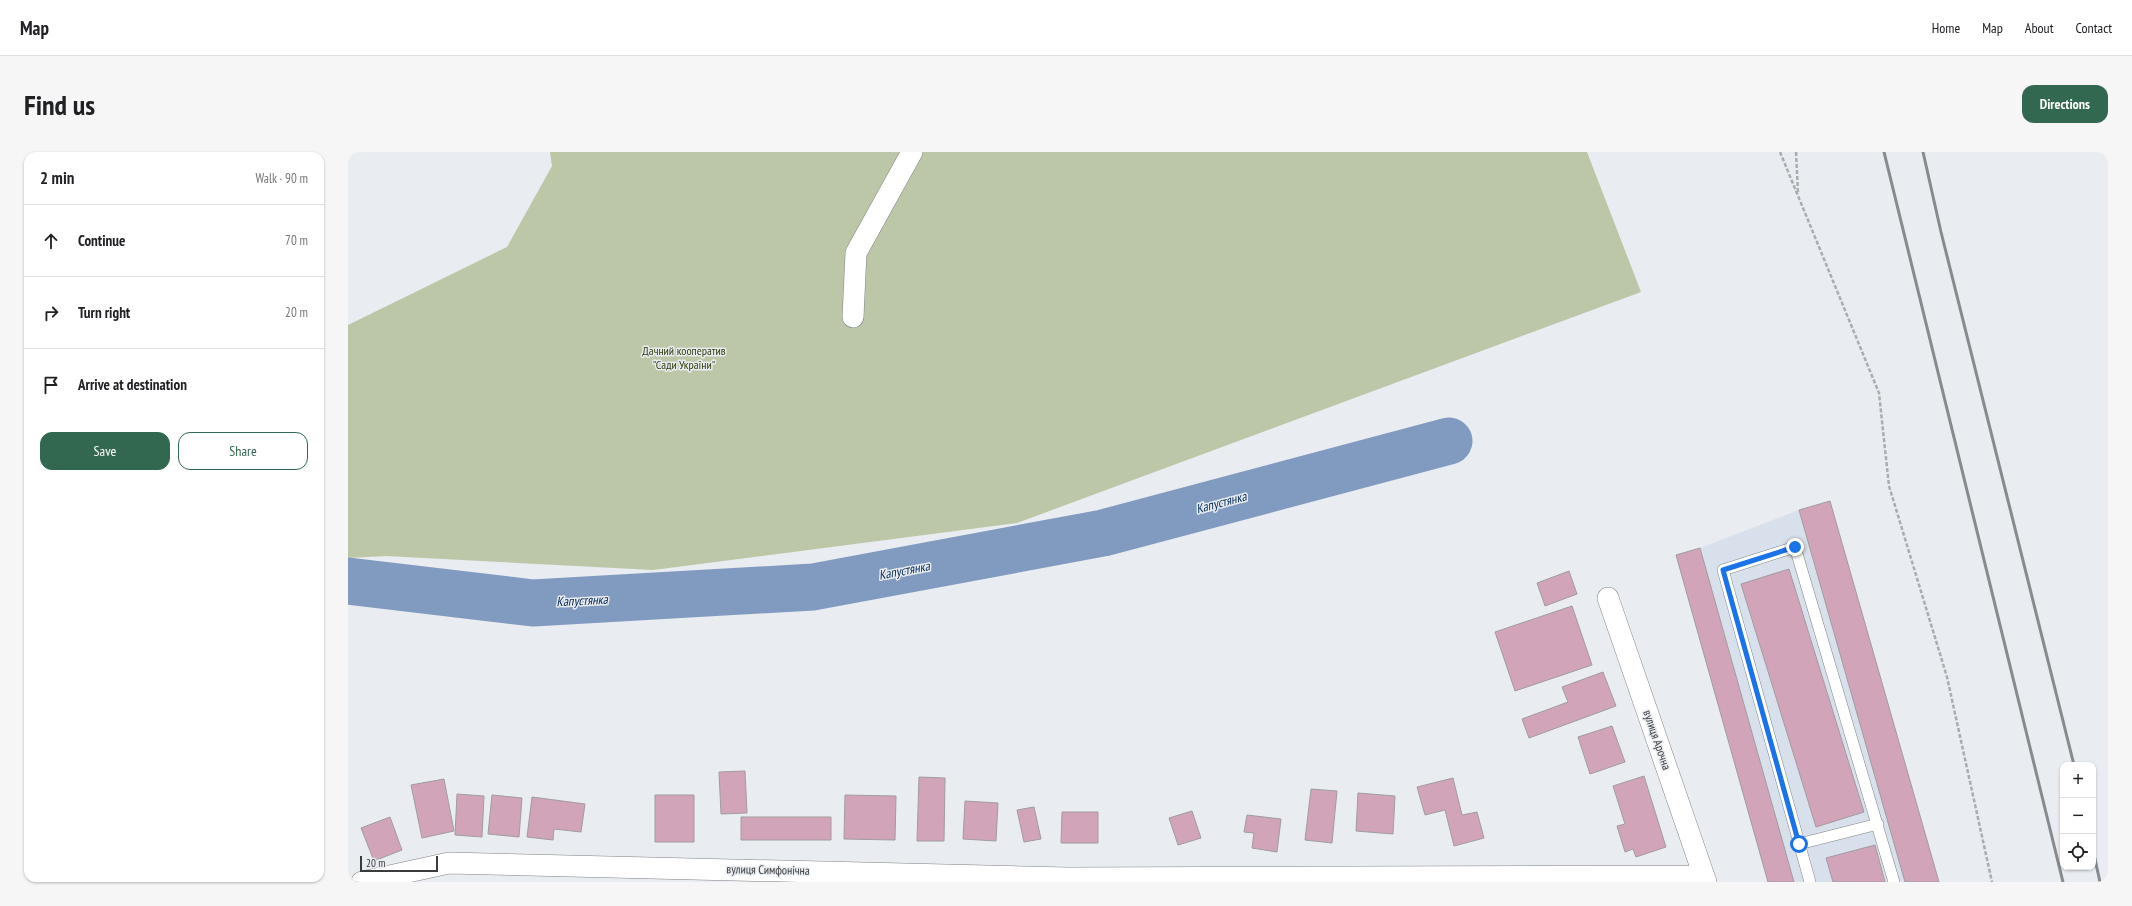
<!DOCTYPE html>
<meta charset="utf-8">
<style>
body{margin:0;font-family:"PT Sans Narrow",sans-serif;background:#f6f6f6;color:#202124}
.controls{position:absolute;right:12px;bottom:12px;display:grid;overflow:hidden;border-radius:8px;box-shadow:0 1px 3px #0004}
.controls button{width:36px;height:36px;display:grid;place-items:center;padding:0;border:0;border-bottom:1px solid #e0e0e0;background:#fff;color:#202124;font:20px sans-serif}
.scale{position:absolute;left:12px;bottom:10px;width:78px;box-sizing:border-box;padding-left:4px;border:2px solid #393b3c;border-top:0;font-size:11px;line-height:14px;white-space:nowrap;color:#393b3c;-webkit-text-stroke:3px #e9ecf0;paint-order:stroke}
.stop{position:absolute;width:12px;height:12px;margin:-9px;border:3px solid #1a73e8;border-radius:50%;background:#fff}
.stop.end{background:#1a73e8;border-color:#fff;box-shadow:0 1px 4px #0008}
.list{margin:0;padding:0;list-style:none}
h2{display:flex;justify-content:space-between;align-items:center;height:52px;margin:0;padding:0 16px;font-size:17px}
h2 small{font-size:13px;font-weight:400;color:#757577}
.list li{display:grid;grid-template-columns:26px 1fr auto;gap:12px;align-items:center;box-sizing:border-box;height:72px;padding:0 16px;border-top:1px solid #e0e0e0}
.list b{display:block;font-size:15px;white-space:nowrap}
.list em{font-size:13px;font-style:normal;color:#757577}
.actions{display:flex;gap:8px;padding:12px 16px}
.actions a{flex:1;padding:9px 0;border:1px solid #32684f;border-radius:12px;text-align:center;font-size:14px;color:#32684f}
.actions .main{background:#32684f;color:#fff}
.icon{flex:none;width:22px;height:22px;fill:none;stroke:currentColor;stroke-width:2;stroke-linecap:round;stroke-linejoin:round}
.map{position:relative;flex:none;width:1760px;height:730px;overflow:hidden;border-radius:12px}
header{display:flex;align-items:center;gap:24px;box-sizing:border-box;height:56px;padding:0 20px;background:#fff;border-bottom:1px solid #e0e0e0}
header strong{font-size:19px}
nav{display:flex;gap:22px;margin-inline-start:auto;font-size:14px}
.intro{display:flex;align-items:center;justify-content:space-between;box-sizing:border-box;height:96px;padding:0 24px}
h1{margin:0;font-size:28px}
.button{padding:10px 18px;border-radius:12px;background:#32684f;color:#fff;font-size:14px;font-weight:700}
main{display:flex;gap:24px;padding:0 24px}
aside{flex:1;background:#fff;border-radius:12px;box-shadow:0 1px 3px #0004}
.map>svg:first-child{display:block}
.built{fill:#d8e1eb}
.green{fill:#bbc7a7}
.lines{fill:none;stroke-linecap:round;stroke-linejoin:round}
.river{stroke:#809bbf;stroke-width:47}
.building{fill:#d2a4b9;stroke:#a09c9e}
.service-casing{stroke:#808387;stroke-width:12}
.minor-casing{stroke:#808387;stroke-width:22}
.path{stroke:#aaacaf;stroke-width:2.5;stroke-dasharray:4 2;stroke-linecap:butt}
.service{stroke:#fff;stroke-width:11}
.minor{stroke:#fff;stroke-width:21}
.rail{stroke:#888b8d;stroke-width:3}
.route{stroke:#1a73e8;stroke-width:5}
.labels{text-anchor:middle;stroke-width:3;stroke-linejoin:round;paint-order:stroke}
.park-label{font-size:12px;fill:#313e0d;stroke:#e9ecf0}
.street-label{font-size:12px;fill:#393b3c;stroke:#e9ecf0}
.water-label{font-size:13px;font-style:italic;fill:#012855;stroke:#e9ecf0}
</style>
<header>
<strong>Map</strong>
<nav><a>Home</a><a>Map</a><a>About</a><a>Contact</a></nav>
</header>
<div class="intro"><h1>Find us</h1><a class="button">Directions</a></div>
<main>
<aside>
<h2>2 min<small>Walk · 90 m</small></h2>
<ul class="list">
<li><svg class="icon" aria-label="ahead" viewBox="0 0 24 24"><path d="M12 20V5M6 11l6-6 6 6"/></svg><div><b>Continue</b></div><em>70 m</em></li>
<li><svg class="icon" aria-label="right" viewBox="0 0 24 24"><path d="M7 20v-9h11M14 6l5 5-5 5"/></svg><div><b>Turn right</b></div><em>20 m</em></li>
<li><svg class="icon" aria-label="arrive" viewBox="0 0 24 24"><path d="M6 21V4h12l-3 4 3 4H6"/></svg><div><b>Arrive at destination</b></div></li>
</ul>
<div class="actions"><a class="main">Save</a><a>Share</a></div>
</aside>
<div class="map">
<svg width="1760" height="730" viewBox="0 0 1760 730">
<rect width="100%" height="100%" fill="#e9ecf0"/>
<!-- built -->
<path class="built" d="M1482 349 1591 730H1420L1328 403 1352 396 1451 358Z"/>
<!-- green -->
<path class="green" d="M202 0H1239L1293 140 669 371 305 418 38 404 0 406V173L159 95 204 14Z"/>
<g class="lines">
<!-- river -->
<path class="river" d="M0 429 185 451 465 435 755 381 1101 289"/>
</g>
<!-- building -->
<path class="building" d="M1482 349 1591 730H1557L1451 358Z
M1352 396 1446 730H1420L1328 403Z
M1441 417 1516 660 1468 675 1393 432Z
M1221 419 1229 442 1197 454 1189 431Z
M1224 454 1244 513 1167 539 1147 480Z
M1255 520 1268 554 1181 586 1174 567 1220 550 1214 535Z
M1264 574 1277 610 1242 622 1230 585Z
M397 619 399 661 373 662 371 620Z
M1296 624 1318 695 1288 705 1285 697 1277 700 1269 674 1277 672 1265 634Z
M571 625 597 626 596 689H569Z
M1105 626 1114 663 1129 660 1136 686 1106 694 1097 658 1077 663 1069 635Z
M96 627 106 679 74 686 63 633Z
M963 637 989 639 984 691 957 688Z
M1010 641 1047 644 1045 682 1008 679Z
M109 642 136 644 134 685 107 683Z
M144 643 174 646 171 685 140 682Z
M307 643H346V690H307Z
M497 643 548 644 547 688 496 687Z
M184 645 237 652 233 680 206 677 205 688 179 685Z
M617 649 650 651 648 689 615 687Z
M686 655 693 687 676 690 669 658Z
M844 659 853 686 830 693 821 666Z
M714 660H750V691H713Z
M899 663 933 667 929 700 904 696 906 681 896 680Z
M42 665 54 698 26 709 13 676Z
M393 665H483V688H393Z
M1527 693 1537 730H1485L1478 706Z"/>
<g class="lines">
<!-- service casing -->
<g class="service-casing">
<path id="service" d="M1451 692 1530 672
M1462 730 1375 418 1447 395 1546 730"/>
</g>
<!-- minor casing -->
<g class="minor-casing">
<path id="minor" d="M505 165 508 101 564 0
M1260 446 1358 730
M14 730 101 711 720 726 1356 724"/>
</g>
<!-- path -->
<path class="path" d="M1432 0 1531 241 1541 334 1599 525 1644 730
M1448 0 1450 41"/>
<!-- service -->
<use href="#service" class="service"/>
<!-- minor -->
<use href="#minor" class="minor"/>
<!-- rail -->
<path class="rail" d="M1536 0 1715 730
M1575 0 1593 80 1726 613
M1745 698 1752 730"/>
</g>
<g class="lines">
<!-- route -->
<path class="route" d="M1447 395 1375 418 1451 692"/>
</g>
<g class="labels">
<!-- park labels -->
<g class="park-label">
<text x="336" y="203">Дачний кооператив<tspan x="336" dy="14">"Сади України"</tspan></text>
</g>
<!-- street labels -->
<g class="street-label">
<text transform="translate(1309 588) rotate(71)" y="4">вулиця Арочна</text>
<text transform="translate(420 718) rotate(1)" y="4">вулиця Симфонічна</text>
</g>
<!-- water labels -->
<g class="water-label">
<text transform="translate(873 350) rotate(-15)" y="5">Капустянка</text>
<text transform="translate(556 418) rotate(-11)" y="5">Капустянка</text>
<text transform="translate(234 448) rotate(-3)" y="5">Капустянка</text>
</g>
</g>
</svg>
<div class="controls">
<button>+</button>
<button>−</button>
<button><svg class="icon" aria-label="locate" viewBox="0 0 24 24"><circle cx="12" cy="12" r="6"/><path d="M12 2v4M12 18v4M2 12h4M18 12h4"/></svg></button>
</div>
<div class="scale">20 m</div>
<div class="stop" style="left:1451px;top:692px"></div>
<div class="stop end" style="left:1447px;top:395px"></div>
</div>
</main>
